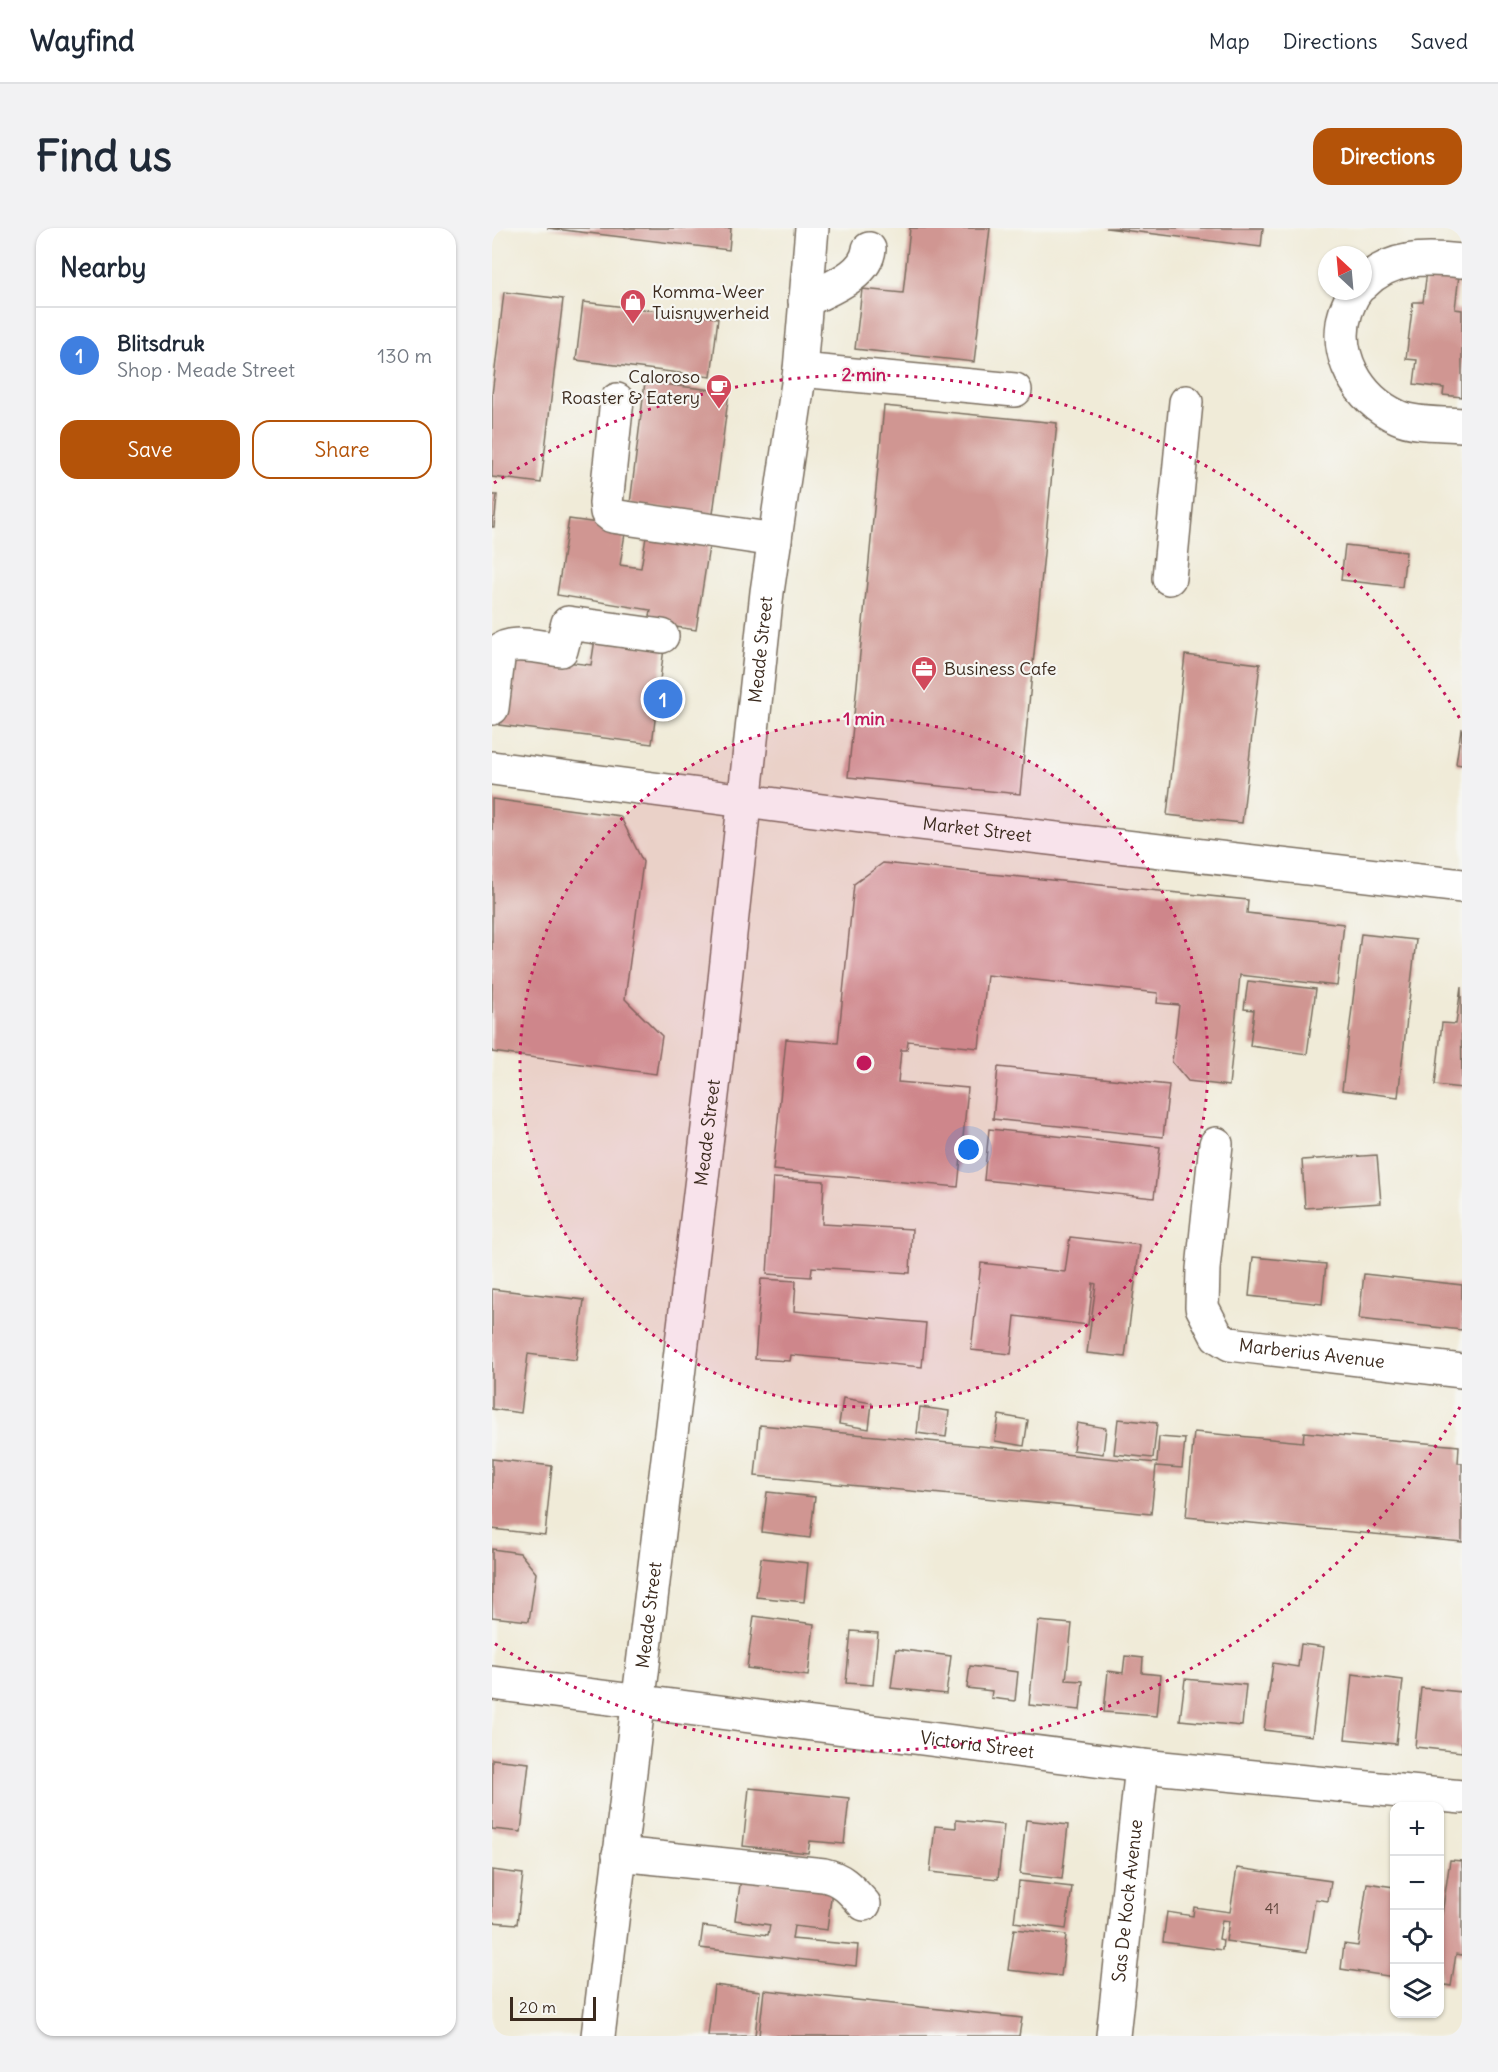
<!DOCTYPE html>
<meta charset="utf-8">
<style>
body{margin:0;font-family:Delius,sans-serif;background:#f2f2f3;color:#1f2937}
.controls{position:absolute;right:18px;bottom:18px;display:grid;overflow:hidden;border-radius:12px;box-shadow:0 2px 4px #0004}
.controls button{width:54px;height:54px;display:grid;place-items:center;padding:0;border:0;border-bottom:2px solid #e0e1e3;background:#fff;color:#1f2937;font:30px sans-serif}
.compass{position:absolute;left:826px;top:18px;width:54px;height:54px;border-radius:50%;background:#fff;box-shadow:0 2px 4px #0004;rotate:334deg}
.scale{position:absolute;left:18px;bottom:15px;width:86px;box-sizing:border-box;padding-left:6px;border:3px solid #3b2a1e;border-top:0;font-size:16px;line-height:21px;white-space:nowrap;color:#3b2a1e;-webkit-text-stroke:4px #f6f6f2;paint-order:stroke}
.you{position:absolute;left:477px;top:922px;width:21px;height:21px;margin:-15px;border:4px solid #fff;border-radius:50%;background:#1a73e8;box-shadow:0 0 0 9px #1a73e833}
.badge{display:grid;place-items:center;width:39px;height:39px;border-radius:50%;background:#b45309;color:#fff;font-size:20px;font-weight:700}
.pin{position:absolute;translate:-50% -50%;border:3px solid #fff;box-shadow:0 2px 6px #0006}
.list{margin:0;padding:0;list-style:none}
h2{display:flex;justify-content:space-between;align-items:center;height:78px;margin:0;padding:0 24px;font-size:26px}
h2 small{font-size:20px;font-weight:400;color:#747a83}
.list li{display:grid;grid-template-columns:39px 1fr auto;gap:18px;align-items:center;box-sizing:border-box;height:96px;padding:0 24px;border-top:2px solid #e0e1e3}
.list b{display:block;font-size:22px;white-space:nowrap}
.list p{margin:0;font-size:20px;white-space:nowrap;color:#747a83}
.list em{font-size:20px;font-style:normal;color:#747a83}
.actions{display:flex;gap:12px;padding:18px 24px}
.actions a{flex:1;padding:14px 0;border:2px solid #b45309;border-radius:18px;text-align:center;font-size:21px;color:#b45309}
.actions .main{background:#b45309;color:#fff}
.icon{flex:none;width:33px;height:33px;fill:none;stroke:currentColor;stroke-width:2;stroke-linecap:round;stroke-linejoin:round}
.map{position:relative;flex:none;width:970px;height:1808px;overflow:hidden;border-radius:18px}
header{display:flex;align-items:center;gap:36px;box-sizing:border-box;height:84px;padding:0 30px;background:#fff;border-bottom:2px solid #e0e1e3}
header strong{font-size:28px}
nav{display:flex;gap:33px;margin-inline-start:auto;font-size:21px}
.intro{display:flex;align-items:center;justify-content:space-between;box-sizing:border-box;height:144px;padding:0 36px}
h1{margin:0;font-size:42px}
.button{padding:15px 27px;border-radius:18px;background:#b45309;color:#fff;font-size:21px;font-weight:700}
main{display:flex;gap:36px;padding:0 36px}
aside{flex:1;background:#fff;border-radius:18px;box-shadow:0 2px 4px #0004}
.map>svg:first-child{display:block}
.building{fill:#d09692}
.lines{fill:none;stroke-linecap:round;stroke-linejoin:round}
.minor-casing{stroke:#7a6e5f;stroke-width:36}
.minor{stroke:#fff;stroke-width:33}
.ring{fill:none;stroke:#c2185b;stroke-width:3;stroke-dasharray:3 6}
.labels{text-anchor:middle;stroke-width:4.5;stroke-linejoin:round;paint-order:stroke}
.number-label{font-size:15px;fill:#60453b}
.poi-label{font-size:18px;fill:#3b2a1e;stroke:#f6f6f2;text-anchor:start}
.street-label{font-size:18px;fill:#3b2a1e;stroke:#f6f6f2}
.centre{fill:#c2185b;stroke:#f6f6f2;stroke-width:3}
.ring-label{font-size:18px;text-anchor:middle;font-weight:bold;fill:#c2185b;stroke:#f6f6f2;stroke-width:4.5;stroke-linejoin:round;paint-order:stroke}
</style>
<header>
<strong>Wayfind</strong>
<nav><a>Map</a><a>Directions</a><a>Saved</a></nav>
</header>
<div class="intro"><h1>Find us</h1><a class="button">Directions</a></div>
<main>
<aside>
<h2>Nearby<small></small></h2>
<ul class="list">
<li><span class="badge" style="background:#3f7fe0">1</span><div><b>Blitsdruk</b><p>Shop · Meade Street</p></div><em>130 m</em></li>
</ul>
<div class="actions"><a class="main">Save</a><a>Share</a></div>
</aside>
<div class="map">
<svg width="970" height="1808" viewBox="0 0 970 1808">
<rect width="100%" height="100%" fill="#f6f6f2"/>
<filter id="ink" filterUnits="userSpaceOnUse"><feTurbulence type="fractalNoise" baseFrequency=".0167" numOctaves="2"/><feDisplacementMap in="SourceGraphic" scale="12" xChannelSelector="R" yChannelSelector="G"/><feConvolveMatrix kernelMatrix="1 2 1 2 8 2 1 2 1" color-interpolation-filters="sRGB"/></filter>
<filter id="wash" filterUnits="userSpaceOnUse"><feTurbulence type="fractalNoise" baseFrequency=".008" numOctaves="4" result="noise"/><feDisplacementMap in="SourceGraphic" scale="24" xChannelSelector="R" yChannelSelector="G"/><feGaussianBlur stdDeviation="1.35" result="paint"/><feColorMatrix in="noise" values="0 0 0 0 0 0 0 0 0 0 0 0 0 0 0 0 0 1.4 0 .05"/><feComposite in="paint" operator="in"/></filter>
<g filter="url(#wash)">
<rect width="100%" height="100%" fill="#f0ebd8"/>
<g id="blocks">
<!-- building -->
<path class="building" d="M55 0H239L237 22Z
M418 0H498L482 134 363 121 370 61 411 65Z
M614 0H771L769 19Z
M935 43 967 47 963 81 970 82V169L951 167 952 160 922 156 925 132 914 131 921 74H931Z
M12 64 71 71 49 255 0 249V167Z
M91 74 226 90 219 149 84 132Z
M153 154 237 164 221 286 138 276Z
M392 178 565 195 528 566 356 549Z
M0 267H5L2 299H0Z
M77 291 134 299 128 337 149 340 155 303 218 312 204 402 157 395 159 382 65 367Z
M853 317 914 324 910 359 849 352Z
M103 411 172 420 160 516 7 497 15 427 99 437Z
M693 427 768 436 750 595 675 587Z
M969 501H970V537L964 536Z
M0 571 128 588 151 634 133 771 170 808 164 846 0 824Z
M391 635 756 672 755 685 852 696 845 758 748 747 737 858 696 853 680 834 687 777 665 775 666 765 495 747 487 820 416 813 415 822H409L406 854 476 860 466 959 281 942 294 811 346 815 362 656Z
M869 706 924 712 906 869 850 862Z
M756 753 824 761 815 826 758 818 762 782 752 781Z
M969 759 970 860 943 857 950 795 964 796Z
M506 839 677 857 671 909 501 891Z
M497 901 668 919 662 970 492 952Z
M885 927 889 975 813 980 810 932Z
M281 950 332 953 330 996 420 1001 418 1045 320 1039 319 1049 275 1046Z
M578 1009 648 1017 633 1129 595 1125 604 1056 601 1055 596 1097 523 1088 519 1126 479 1122 489 1035 573 1044Z
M761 1029 834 1036 830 1076 757 1068Z
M872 1046 970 1057V1102L867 1091Z
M269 1051 304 1053 302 1083 434 1095 430 1139 299 1127 298 1133 263 1131Z
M0 1061 92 1072 84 1132 36 1126 29 1185 0 1181Z
M351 1170 380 1175 377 1201 347 1196Z
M428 1179 457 1183 454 1209 425 1205Z
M507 1187 536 1192 532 1218 503 1213Z
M626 1191 665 1195 661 1230 622 1226Z
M585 1195 614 1200 611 1226 581 1222Z
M268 1197 665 1235 667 1209 693 1211 690 1240 664 1238 659 1286 263 1248Z
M702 1204 811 1214 812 1204 967 1218 966 1235H970V1314L694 1289Z
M0 1231 60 1238 53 1307 0 1301Z
M275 1264 323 1269 318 1310 270 1304Z
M0 1321 28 1325 44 1345 37 1393 0 1389Z
M269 1330 316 1335 312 1374 264 1369Z
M262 1388 322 1396 316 1448 255 1440Z
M546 1393 580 1396 574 1452 591 1453 588 1482 537 1477Z
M359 1403 386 1405 381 1457 354 1455Z
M809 1416 832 1419 820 1508 772 1502 781 1435 806 1439Z
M404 1421 459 1428 454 1466 399 1460Z
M633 1428 651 1430 650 1445 669 1447 665 1488 612 1484 616 1443 631 1445Z
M478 1438 526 1444 523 1473 499 1470 500 1463 475 1460Z
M860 1446 911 1452 904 1516 853 1511Z
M693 1451 754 1457 750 1498 688 1492Z
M929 1460 970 1464V1524L923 1519Z
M0 1531 37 1535 29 1604 0 1601Z
M257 1560 357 1570 352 1616 318 1613 316 1625 251 1618Z
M464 1592 512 1597 506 1651 438 1644 443 1598 464 1600Z
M534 1592 576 1597 570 1651 528 1646Z
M958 1632 970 1633V1727L964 1726 959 1758 948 1756V1700Z
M745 1640 839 1653 836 1673 823 1671 815 1724 734 1713 737 1693 730 1692 727 1711 731 1712 730 1722 671 1714 675 1684 701 1688 702 1679 738 1684Z
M0 1642 31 1646 25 1696 0 1694Z
M249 1650 340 1662 335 1702 302 1698 300 1711 366 1717 364 1738 208 1720 211 1698 276 1707 278 1697 243 1692Z
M527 1653 580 1659 574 1701 522 1694Z
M875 1655 902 1659V1749L849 1741 852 1716 866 1718Z
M522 1701 574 1707 569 1748 516 1742Z
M222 1757 268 1763 263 1808H216Z
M272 1762 530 1790 527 1808H267Z"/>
</g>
</g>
<g filter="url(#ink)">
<use href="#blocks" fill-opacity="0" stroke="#7a6e5f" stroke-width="1.5"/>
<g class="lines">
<!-- minor casing -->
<g class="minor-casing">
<g id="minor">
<path d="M871 56C898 28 934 29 970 33"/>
<path d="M864 63C859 69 857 76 854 83 840 126 866 171 906 189 923 197 951 195 970 197"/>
<path d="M313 73C334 61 374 49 377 21"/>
<path d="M308 142 523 162"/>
<path d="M125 172 114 275 115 284 120 288 283 312"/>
<path d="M677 350 694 174"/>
<path d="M0 480 7 423C20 411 53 420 69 422L76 395 170 408"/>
<path id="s1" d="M0 540 384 590 970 658"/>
<path id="s2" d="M724 916 711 1041 710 1079 725 1108 738 1116 763 1119 970 1143"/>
<path id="s3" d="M0 1455 650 1538 970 1569"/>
<path d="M127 1626 332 1647C351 1651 359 1662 372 1676"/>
<path id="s4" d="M106 1808 225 826 275 364 308 142 320 0"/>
<path id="s5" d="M621 1808 650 1538"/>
</g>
</g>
<!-- minor -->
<use href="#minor" class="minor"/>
</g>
</g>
<!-- distance rings -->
<circle cx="372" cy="835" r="344" fill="#c2185b" fill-opacity=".12"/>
<g class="ring">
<circle cx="372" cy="835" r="344"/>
<path d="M968 1179A688 688 0 0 1 2 1415M2 255A688 688 0 0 1 968 491"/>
</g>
<!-- icons -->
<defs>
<g id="shop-pin" transform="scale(1.35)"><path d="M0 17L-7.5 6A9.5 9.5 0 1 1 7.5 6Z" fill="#d1495b" stroke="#f6f6f2"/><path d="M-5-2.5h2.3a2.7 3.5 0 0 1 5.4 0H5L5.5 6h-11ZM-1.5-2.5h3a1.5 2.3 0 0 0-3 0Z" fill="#fff"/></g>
<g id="cafe-pin" transform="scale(1.35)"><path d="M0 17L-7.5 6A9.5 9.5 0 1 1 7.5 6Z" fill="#d1495b" stroke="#f6f6f2"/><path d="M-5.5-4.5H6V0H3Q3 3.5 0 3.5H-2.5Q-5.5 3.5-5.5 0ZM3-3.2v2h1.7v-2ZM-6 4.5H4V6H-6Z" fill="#fff"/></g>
<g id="office-pin" transform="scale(1.35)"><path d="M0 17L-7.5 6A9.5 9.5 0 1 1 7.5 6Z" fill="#d1495b" stroke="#f6f6f2"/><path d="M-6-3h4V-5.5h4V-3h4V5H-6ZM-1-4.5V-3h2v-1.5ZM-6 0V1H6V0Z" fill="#fff"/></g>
</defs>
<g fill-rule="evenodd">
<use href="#shop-pin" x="141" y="74"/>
<use href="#cafe-pin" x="227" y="159"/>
<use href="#office-pin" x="432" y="441"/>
</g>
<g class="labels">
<!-- number labels -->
<g class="number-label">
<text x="780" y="1686">41</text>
</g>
<!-- poi labels -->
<g class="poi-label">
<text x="160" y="70">Komma-Weer<tspan x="160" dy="21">Tuisnywerheid</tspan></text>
<text x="208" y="155" text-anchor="end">Caloroso<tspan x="208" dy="21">Roaster &amp; Eatery</tspan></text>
<text x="452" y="447">Business Cafe</text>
</g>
<!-- street labels -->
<g class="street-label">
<text dy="6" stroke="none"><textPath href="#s4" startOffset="1396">Meade Street</textPath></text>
<text dy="6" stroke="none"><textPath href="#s1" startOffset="489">Market Street</textPath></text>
<text dy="6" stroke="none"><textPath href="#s4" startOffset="910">Meade Street</textPath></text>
<text dy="6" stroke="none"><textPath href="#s2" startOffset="294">Marberius Avenue</textPath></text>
<text dy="6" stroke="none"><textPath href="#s4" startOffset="424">Meade Street</textPath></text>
<text dy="6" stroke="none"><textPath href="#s3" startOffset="489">Victoria Street</textPath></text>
<text dy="6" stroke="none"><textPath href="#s5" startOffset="136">Sas De Kock Avenue</textPath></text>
</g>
</g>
<circle cx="372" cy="835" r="9" class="centre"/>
<g class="ring-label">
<text x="372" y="153">2 min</text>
<text x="372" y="497">1 min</text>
</g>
</svg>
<div class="controls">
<button>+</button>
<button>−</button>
<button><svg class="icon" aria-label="locate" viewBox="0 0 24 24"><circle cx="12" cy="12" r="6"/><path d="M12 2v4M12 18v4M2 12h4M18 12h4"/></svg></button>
<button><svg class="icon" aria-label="layers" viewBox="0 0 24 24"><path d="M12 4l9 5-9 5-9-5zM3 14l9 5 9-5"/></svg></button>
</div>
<svg class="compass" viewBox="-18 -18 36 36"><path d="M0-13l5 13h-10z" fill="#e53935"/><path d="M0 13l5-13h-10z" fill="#747a83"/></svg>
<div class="scale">20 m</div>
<div class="you"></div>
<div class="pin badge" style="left:171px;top:471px;background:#3f7fe0">1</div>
</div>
</main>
